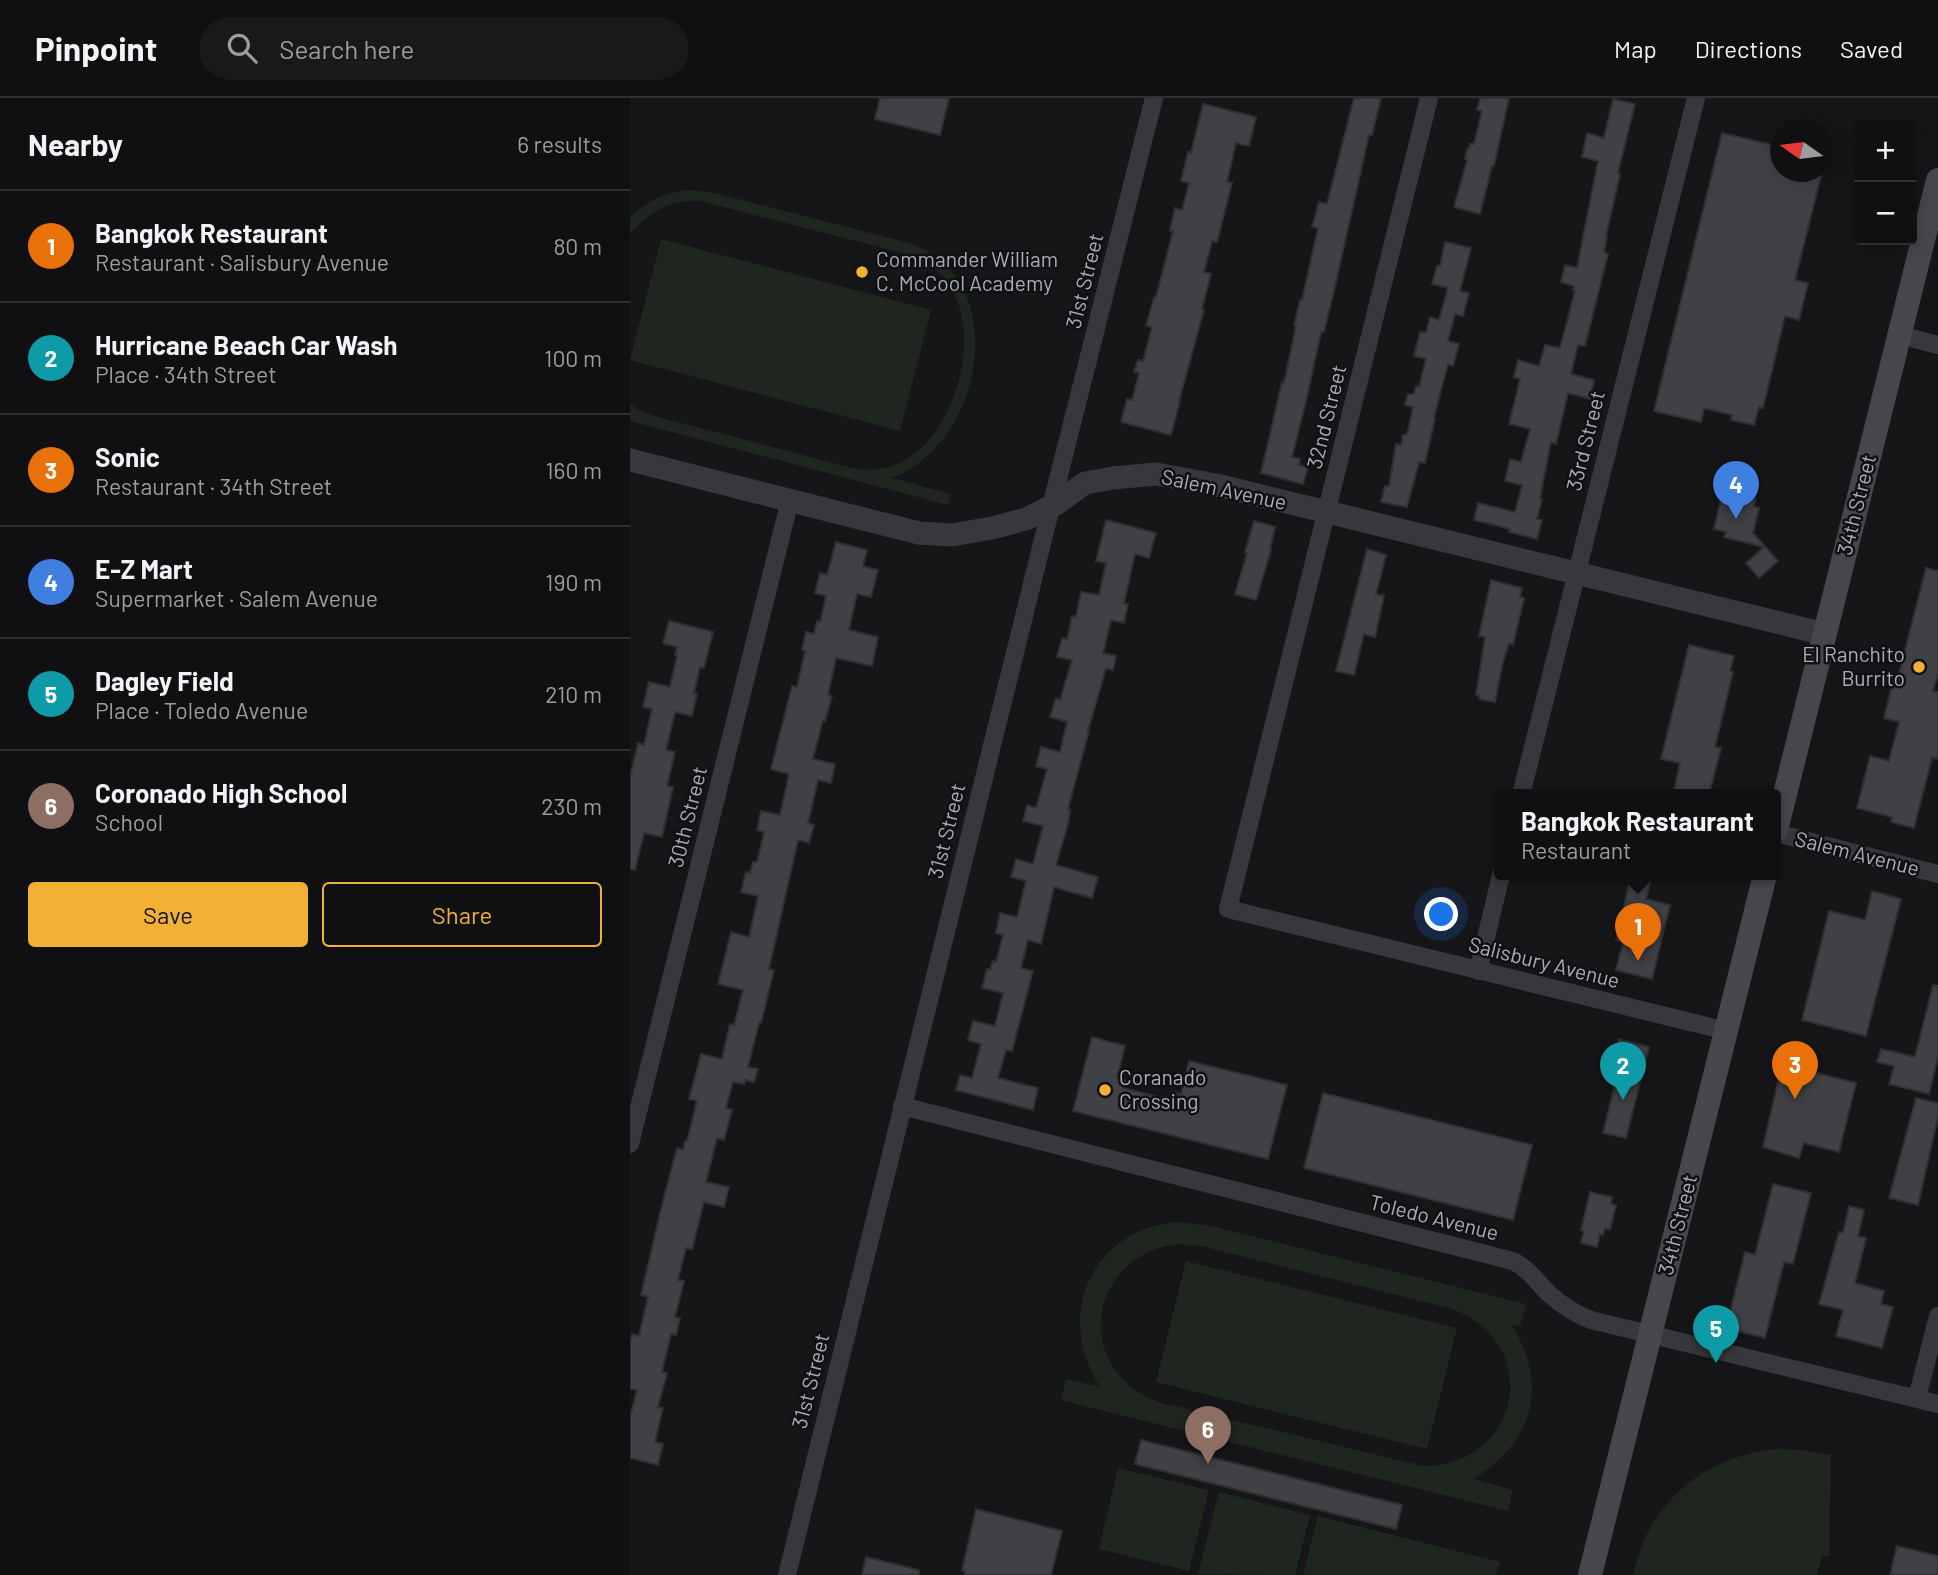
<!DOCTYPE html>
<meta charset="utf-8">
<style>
body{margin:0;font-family:Barlow,sans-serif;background:#19191b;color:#f1f3f6}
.controls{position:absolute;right:21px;top:21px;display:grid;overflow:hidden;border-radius:7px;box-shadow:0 4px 18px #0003}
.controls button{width:63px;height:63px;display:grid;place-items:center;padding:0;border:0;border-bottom:2px solid #303032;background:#101012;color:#f1f3f6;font:35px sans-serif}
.compass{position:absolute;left:1140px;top:21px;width:63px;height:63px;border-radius:50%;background:#101012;box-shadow:0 4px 18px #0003;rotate:284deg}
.you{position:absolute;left:812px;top:817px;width:24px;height:24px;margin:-18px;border:5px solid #fff;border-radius:50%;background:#1a73e8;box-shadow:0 0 0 10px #1a73e833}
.badge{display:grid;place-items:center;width:46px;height:46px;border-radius:50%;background:#f2b134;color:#fff;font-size:23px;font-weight:700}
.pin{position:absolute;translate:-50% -58px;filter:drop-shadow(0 2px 4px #0008)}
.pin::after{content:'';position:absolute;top:37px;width:24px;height:21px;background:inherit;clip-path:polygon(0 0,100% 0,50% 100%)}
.popup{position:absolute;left:864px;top:691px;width:287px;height:91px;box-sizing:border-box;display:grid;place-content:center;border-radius:7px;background:#101012;filter:drop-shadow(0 2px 5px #0005);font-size:23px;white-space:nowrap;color:#9c9d9f}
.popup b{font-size:26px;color:#f1f3f6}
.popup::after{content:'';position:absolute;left:50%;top:100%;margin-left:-14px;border:14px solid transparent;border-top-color:#101012}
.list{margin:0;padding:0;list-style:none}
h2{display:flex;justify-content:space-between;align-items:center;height:91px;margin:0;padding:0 28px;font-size:30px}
h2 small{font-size:23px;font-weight:400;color:#9c9d9f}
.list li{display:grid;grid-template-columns:46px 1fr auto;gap:21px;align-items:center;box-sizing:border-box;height:112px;padding:0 28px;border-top:2px solid #303032}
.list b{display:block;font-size:26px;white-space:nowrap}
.list p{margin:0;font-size:23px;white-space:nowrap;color:#9c9d9f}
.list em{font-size:23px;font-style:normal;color:#9c9d9f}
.actions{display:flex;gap:14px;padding:21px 28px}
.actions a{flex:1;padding:16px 0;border:2px solid #f2b134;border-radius:7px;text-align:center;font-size:24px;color:#f2b134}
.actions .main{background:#f2b134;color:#111}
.icon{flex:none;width:38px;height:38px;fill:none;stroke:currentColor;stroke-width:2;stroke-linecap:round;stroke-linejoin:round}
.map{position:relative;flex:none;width:1308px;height:1477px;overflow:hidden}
header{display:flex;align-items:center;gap:42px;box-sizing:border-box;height:98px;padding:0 35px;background:#101012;border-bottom:2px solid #303032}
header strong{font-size:33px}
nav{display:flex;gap:38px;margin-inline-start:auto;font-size:24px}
.search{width:490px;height:63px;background:#19191b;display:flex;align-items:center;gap:18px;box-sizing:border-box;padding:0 24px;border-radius:38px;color:#9c9d9f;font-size:26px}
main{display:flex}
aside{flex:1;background:#101012}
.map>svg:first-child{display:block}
.green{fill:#1e261f;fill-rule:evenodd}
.building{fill:#404145;stroke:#303034;stroke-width:2}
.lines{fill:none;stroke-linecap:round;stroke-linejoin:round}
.minor{stroke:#37383d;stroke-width:18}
.tertiary{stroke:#37383d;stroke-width:23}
.secondary{stroke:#45474d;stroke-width:24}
.poi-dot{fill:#f2b134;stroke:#111113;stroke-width:2.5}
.labels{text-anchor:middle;stroke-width:5;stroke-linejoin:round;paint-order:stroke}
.poi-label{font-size:21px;fill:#a8adb8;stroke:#111113;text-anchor:start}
.street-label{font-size:21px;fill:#a8adb8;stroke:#111113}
</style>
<header>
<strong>Pinpoint</strong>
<div class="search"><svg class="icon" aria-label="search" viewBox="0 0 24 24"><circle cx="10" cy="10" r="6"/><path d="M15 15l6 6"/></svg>Search here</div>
<nav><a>Map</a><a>Directions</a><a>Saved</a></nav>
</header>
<main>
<aside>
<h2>Nearby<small>6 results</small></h2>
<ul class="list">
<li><span class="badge" style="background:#e8710a">1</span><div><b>Bangkok Restaurant</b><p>Restaurant · Salisbury Avenue</p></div><em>80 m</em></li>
<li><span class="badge" style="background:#0f9aa8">2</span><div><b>Hurricane Beach Car Wash</b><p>Place · 34th Street</p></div><em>100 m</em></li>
<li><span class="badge" style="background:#e8710a">3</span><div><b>Sonic</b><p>Restaurant · 34th Street</p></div><em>160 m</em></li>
<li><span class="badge" style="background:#3f7fe0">4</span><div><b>E-Z Mart</b><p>Supermarket · Salem Avenue</p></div><em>190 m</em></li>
<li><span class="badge" style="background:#0f9aa8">5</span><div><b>Dagley Field</b><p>Place · Toledo Avenue</p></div><em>210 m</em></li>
<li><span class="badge" style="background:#8d6e63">6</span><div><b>Coronado High School</b><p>School</p></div><em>230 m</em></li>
</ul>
<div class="actions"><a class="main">Save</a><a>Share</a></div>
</aside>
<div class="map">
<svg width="1308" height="1477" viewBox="0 0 1308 1477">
<rect width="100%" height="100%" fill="#161618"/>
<!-- green -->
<path class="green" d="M61 92 85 95 279 145C385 182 353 346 262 380L321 396 318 407 0 323V306L10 313 25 318 219 369C240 374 259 372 277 361 328 331 354 231 316 182 306 169 292 161 277 156L70 103C41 101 18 114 0 136V120C18 102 37 93 61 92Z
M31 141 301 212 270 333 0 262Z
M544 1124 576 1127 896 1206 890 1228 882 1227C919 1288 903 1345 843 1381L883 1392 878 1413 431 1302 436 1281 470 1289C437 1238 444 1173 498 1139 512 1130 528 1127 544 1124ZM546 1146 571 1148 819 1210C914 1241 893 1368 793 1368L532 1305C443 1275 454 1161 546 1146Z
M556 1163 827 1230 797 1351 526 1284Z
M1146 1351 1173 1352 1201 1357 1199 1458H1192L1187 1477H1003C1007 1465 1010 1452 1015 1440 1041 1387 1088 1357 1146 1351Z
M488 1370 579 1392 559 1473 469 1451Z
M589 1394 680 1417 665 1477 568 1476Z
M688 1418 870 1464 866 1477H673Z"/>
<!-- building -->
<path class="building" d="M250 0H319L310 37 245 21Z
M724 0H751L742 37H739L704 193 694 234H691L678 295 662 359 670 361 669 367 678 369 673 386 631 375 652 284 654 285 666 228 664 227 670 202H672L688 130 682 129 689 104 697 106Z
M850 0H879L864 68H862L850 116 824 109 837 62 835 61 837 51 839 50 840 46H844L852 13 847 12Z
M983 1 1005 6 988 75 990 76 976 138 977 139 974 154 978 156 955 248 948 247 941 276 964 282 960 301 938 295 926 346 921 344 910 400 912 401 907 421 912 422 907 441 879 434 880 431 844 422 848 405 885 414 892 387 875 383 880 361 891 364 900 331 879 326 890 281 884 279 888 262 909 268 915 247 930 250 945 193H943L944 188 931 184 935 167 947 170 968 63 952 59 957 35 974 40Z
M573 6 626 19 619 48 606 45 597 84 602 85 587 144 582 143 574 174 581 176 572 211 574 212 549 303H550L541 337 491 324 497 301 502 302 509 275 504 274 508 262 513 263 522 229 516 228 524 199H526L543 133H540L545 110 552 112 559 85 551 83 558 54 561 55Z
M1092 35 1151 49V74H1192L1165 182 1178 185 1169 222 1155 218 1133 310 1129 309 1124 327 1101 322 1102 317 1074 310 1071 324 1024 313Z
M815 144 841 150 830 193 839 195 833 218 825 216 818 243 829 246 823 268 818 266 804 319 805 320 795 365 789 364 777 409 751 404 755 388H759L766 346 771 347 773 337H777L783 309 775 307 778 296H784L786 288 789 289 796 261 784 258 790 234 796 235 800 219 809 222 818 190 802 186 807 168H810Z
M1093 393 1126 401 1124 409 1129 410 1123 435 1148 463 1129 480 1116 465 1134 449 1094 439 1096 434 1084 431Z
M476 422 526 435 519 460 505 456 494 505 498 506 494 525 481 522 473 555 486 558 483 572 476 570 458 633H459L438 711 440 712 438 726 426 767 468 779 462 800 424 789 411 846 398 842 391 870 403 873 382 953 376 952 368 980 408 990 403 1012 326 992 330 977 342 980 351 946 338 942 343 923 365 928 373 895 352 890 357 871 360 872 363 863 366 864 373 837 366 835 370 815 387 819 396 783 381 779 386 761 403 766 413 728 393 723 397 707 406 710 417 671 406 668 411 649 430 654 437 624 420 619 426 600 430 602 442 562 427 559 432 540 437 542 442 518 446 519 451 494 469 497 476 465 466 463Z
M624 423 645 429 640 452H641L626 502 605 496 617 455 615 454Z
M206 444 237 452 233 468 248 472 241 499 227 496 219 532 248 539 242 568 206 560 198 597 202 598 195 623 193 622 183 661 205 666 201 685 188 682 178 725 184 727 179 745 168 742 139 871 144 872 131 925H129L118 969 128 971 124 984 115 982 114 986 103 984 96 1010 102 1012 94 1042 87 1040 76 1084 99 1089 94 1109 74 1104 62 1151 56 1150 48 1182 54 1183 45 1219 50 1220 46 1237 41 1236 32 1274 37 1275 28 1309 33 1310 25 1344 33 1346 28 1367 0 1360V1319L7 1292 0 1291V1243L2 1236 9 1238 18 1199 11 1197 33 1103 47 1050 53 1052 55 1043H57L67 1003 59 1001 71 956 92 961 100 926 104 927 113 892 88 886 101 834 119 839 128 798 111 794 116 774 120 775 123 764H127L134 734 127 732 131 713 150 717 159 676 141 671 162 588 167 589 175 553 172 552 176 534 184 536 187 523 190 524 196 498 185 495 190 475 197 477Z
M737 451 756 457 746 496 754 498 745 539 734 536 724 577 706 573Z
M1296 470 1308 473V575L1303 593 1308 594V661L1302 660 1284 730 1261 724 1262 719 1227 710 1240 658 1259 663 1269 624 1254 620 1263 583 1267 584Z
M861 482 892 490 890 499 894 500 883 547 879 545 872 568 865 604 849 601 850 598 846 597 855 539 849 538Z
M39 523 83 534 74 570 70 569 64 595 67 596 62 618 45 614 36 652 45 654 37 688 43 689 32 739 14 735 5 772 0 771V679L8 645 14 647 22 611 13 609 19 584 40 589 47 558 45 557 47 549 33 545Z
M1059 547 1104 558 1100 573 1103 574 1085 649 1091 650 1079 697H1043L1050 665 1031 661Z
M1001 777H1022L1016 801 1040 807 1022 881 986 872 993 844 986 842Z
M1242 793 1271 801 1236 938 1172 922 1199 813 1235 822Z
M1303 887 1308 888V958L1299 996 1259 986 1264 968 1247 964 1251 951 1285 959Z
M462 939 495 948 487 980 495 982 493 990 541 1002 543 994 551 996 559 963 657 987 638 1061 443 1013Z
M989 941 1019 949 996 1040 973 1035 989 970 982 968Z
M1152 966 1226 985 1209 1054 1174 1045 1169 1060 1133 1049Z
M693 995 902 1047 883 1122 674 1070Z
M1286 1000 1308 1005V1019L1288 1107 1259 1100Z
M1143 1086 1181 1095 1163 1166 1154 1164 1135 1240 1096 1230 1115 1154 1125 1157Z
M960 1094 982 1099 981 1106 986 1107 980 1132 975 1130 973 1137 970 1136 967 1149 951 1145 954 1133 951 1132Z
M1219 1108 1234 1112 1228 1138 1236 1140 1225 1185 1254 1193 1251 1206 1263 1209 1252 1250 1206 1238 1213 1212 1189 1206 1209 1134 1213 1135Z
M511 1342 772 1407 766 1431 505 1366Z
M346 1411 432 1433 421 1477H334L335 1474 332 1473Z
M1267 1448 1308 1458V1477H1260Z
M236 1459 289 1472V1477H232Z"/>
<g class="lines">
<!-- minor -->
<path class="minor" d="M799 0 598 811 1097 933
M1269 237 1308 247
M891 697 1066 0
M1146 735 1308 776
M848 873 871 777
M272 1008 883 1163C898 1171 906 1182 917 1194 930 1206 945 1216 961 1222L1308 1306
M0 1046 160 402
M1287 1300 1308 1218
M157 1477 421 409 524 0"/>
<!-- tertiary -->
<path class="tertiary" d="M0 362 289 435 322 437 362 430 396 421 426 406 455 385 483 380 526 376 591 388 1195 536"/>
<!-- secondary -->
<path class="secondary" d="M1146 732 1308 82
M960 1477 1135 777"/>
</g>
<!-- markers -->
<g class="poi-dot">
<circle cx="232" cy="174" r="7"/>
<circle cx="1289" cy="569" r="7"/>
<circle cx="475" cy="992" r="7"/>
</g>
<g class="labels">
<!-- poi labels -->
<g class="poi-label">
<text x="246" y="169">Commander William<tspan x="246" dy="24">C. McCool Academy</tspan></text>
<text x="1275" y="564" text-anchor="end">El Ranchito<tspan x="1275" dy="24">Burrito</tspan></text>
<text x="489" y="987">Coranado<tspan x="489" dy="24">Crossing</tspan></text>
</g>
<!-- street labels -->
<g class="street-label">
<text transform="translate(455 183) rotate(-76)" y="7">31st Street</text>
<text transform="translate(697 319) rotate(-76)" y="7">32nd Street</text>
<text transform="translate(956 343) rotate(-76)" y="7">33rd Street</text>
<text transform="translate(594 392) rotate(12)" y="7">Salem Avenue</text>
<text transform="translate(1227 407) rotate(-76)" y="7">34th Street</text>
<text transform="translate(58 719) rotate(-76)" y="7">30th Street</text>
<text transform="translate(317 733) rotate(-76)" y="7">31st Street</text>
<text transform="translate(1227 756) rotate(14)" y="7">Salem Avenue</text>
<text transform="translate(914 865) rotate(14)" y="7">Salisbury Avenue</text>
<text transform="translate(804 1120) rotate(14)" y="7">Toledo Avenue</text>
<text transform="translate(1048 1127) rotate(-76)" y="7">34th Street</text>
<text transform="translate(181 1283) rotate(-76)" y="7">31st Street</text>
</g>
</g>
</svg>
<div class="controls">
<button>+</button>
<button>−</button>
</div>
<svg class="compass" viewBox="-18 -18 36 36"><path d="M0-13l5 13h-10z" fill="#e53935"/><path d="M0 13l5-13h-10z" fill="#9c9d9f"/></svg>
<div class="you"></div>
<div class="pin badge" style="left:1008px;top:863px;background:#e8710a">1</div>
<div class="popup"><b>Bangkok Restaurant</b>Restaurant</div>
<div class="pin badge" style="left:993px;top:1002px;background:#0f9aa8">2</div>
<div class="pin badge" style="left:1165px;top:1001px;background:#e8710a">3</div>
<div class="pin badge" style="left:1106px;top:421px;background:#3f7fe0">4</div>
<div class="pin badge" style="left:1086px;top:1265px;background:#0f9aa8">5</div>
<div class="pin badge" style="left:578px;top:1366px;background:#8d6e63">6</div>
</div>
</main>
